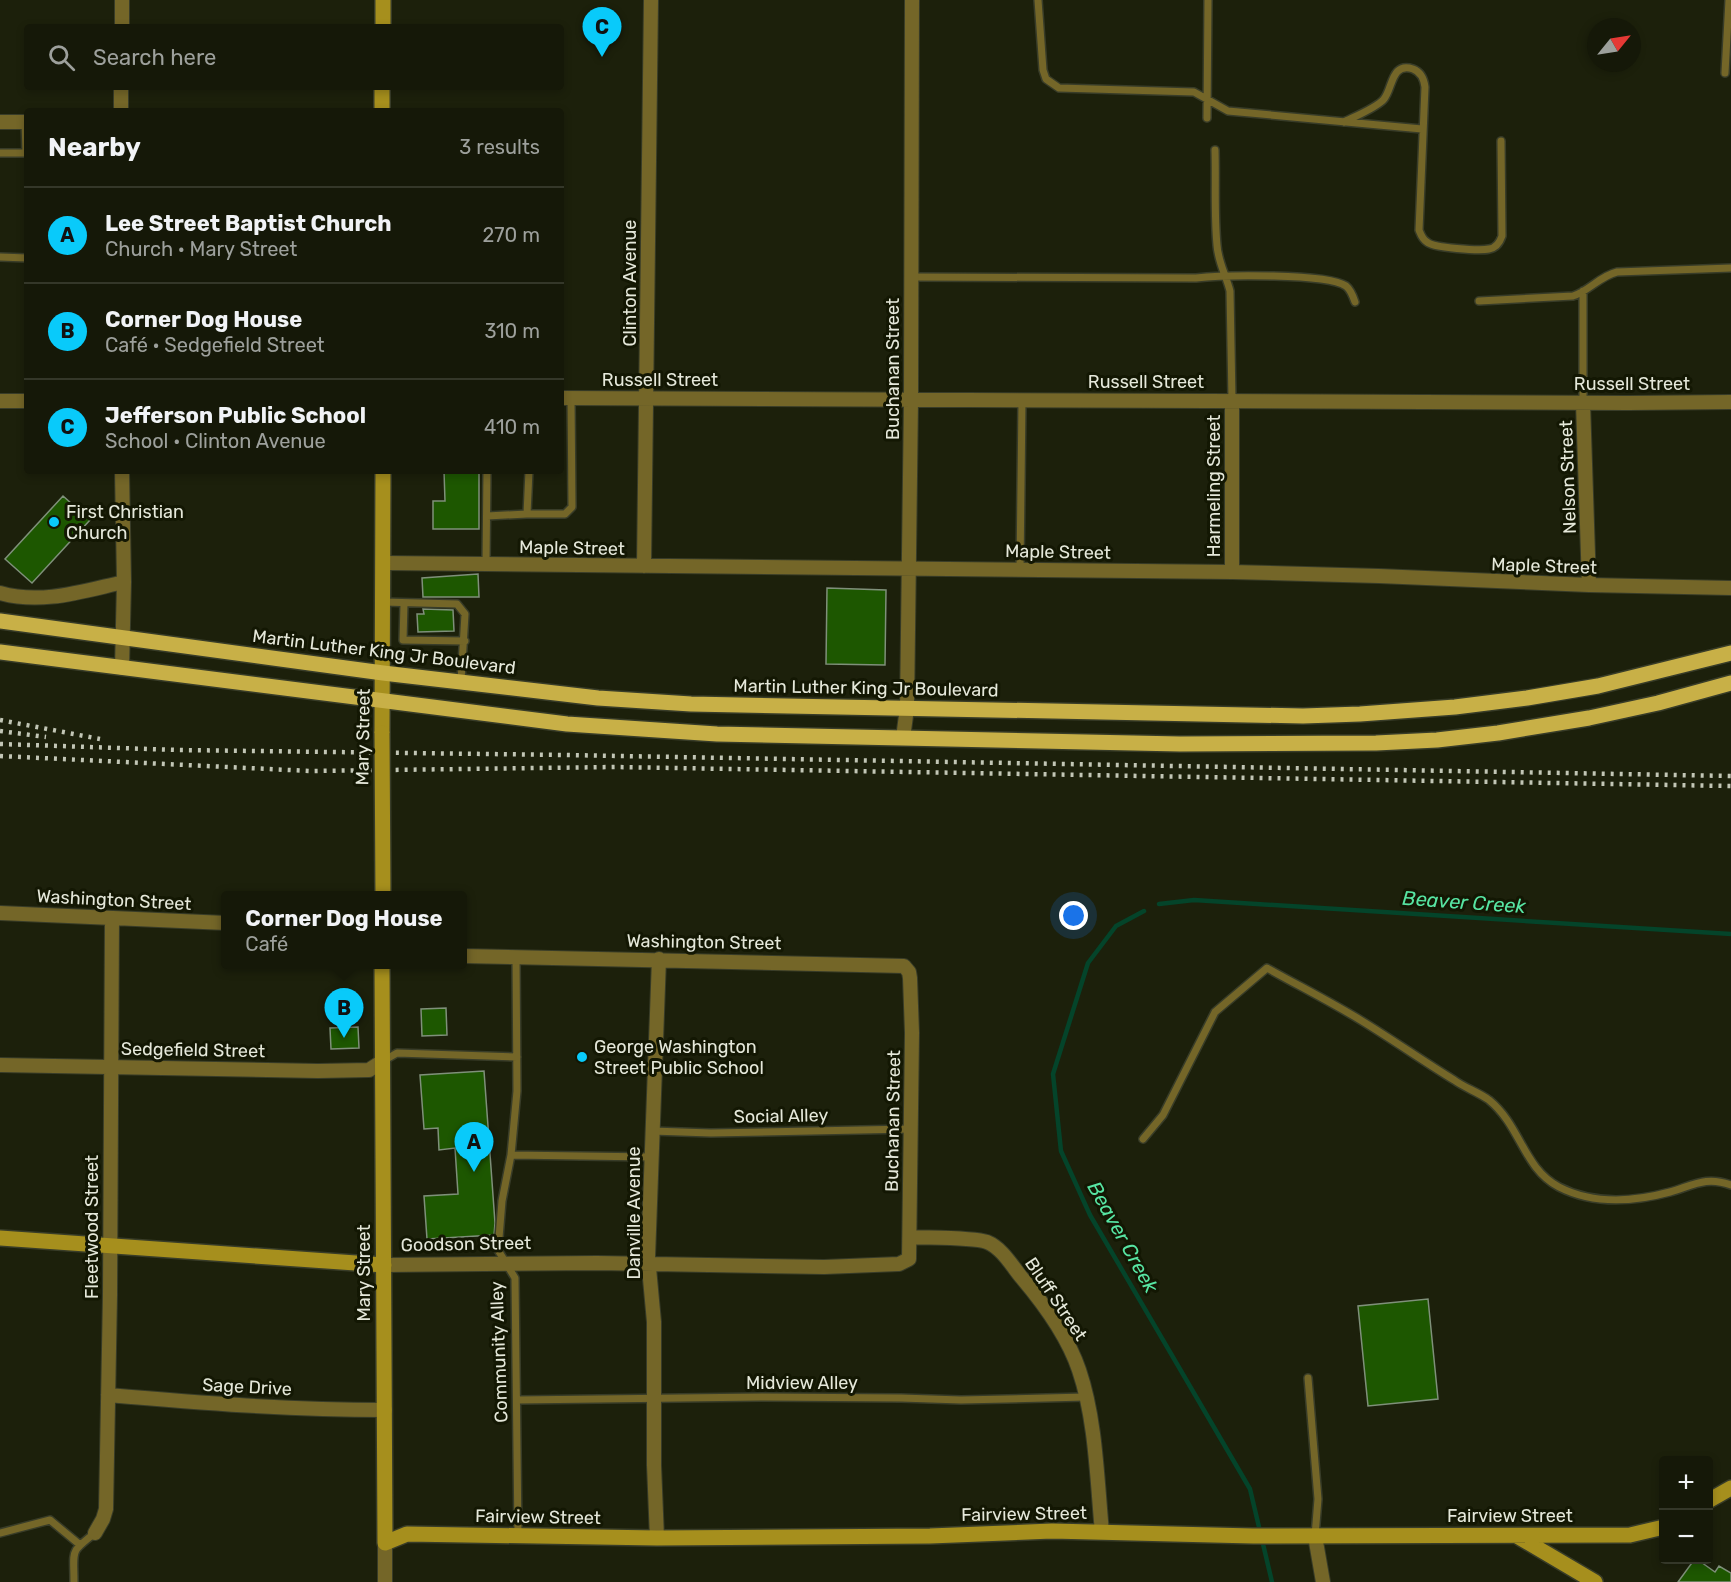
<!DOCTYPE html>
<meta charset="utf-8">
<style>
body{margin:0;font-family:Rubik,sans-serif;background:#222516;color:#f1f3f6}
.controls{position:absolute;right:18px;bottom:18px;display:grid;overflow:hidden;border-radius:6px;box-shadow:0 3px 9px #0003}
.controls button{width:54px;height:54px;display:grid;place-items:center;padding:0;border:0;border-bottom:2px solid #343729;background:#151808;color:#f1f3f6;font:30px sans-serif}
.compass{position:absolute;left:1587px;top:18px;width:54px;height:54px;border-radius:50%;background:#151808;box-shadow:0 3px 9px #0003;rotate:60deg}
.you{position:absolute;left:1074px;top:916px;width:21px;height:21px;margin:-15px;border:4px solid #fff;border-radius:50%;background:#1a73e8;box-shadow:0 0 0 9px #1a73e833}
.badge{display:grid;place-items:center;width:39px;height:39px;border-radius:50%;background:#09cafa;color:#111;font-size:20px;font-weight:700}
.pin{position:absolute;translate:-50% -50px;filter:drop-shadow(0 2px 3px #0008)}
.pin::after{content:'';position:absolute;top:32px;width:21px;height:18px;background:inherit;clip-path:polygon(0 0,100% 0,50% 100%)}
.popup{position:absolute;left:221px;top:891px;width:246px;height:78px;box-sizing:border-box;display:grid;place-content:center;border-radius:6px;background:#151808;filter:drop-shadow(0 2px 4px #0005);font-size:20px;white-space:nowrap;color:#9da09c}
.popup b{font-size:22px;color:#f1f3f6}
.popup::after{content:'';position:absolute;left:50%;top:100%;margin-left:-12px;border:12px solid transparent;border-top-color:#151808}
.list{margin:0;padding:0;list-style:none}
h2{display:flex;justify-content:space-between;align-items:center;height:78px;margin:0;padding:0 24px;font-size:26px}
h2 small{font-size:20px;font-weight:400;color:#9da09c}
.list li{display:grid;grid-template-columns:39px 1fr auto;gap:18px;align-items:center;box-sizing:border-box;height:96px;padding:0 24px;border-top:2px solid #343729}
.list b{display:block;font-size:22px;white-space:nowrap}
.list p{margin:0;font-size:20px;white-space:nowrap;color:#9da09c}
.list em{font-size:20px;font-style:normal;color:#9da09c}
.icon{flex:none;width:33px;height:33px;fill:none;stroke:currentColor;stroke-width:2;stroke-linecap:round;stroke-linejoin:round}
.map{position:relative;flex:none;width:1731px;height:1582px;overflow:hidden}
.search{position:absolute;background:#151808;box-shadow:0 3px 9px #0003;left:24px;top:24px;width:540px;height:66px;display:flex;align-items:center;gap:15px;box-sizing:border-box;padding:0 21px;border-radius:6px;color:#9da09c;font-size:22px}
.panel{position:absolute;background:#151808;box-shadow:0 3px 9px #0003;left:24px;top:108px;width:540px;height:366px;border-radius:6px}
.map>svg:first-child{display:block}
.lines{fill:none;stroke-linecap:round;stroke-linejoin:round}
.stream{stroke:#04442a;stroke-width:4.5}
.building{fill:#1d5700;stroke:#7f907a;stroke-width:1.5}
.lane-casing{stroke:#383c28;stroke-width:10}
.street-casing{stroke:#383c28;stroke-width:16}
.secondary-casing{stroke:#383c28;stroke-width:18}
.primary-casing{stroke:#383c28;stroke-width:18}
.lane{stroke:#746628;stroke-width:7}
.street{stroke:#746628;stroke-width:14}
.secondary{stroke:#a68f1d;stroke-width:15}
.primary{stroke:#c8b047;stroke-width:15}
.rail{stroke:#c2c6b6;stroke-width:4.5;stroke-dasharray:3 6;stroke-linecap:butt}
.secondary-bridge-casing{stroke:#383c28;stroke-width:18;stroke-linecap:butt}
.secondary-bridge{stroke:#a68f1d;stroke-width:15}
.poi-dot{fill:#09cafa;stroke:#131703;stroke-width:2}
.labels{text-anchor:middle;stroke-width:6;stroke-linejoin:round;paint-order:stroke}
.street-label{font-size:18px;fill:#e5e8da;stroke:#131703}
.poi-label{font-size:18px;fill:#e5e8da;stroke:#131703;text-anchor:start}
.water-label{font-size:20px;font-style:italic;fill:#57e5a3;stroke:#131703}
</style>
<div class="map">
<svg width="1731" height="1582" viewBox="0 0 1731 1582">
<rect width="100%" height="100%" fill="#1c200b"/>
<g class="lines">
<!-- stream -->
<path class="stream" d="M1159 904 1194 900 1731 934
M1144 911 1116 926 1088 963 1053 1074 1061 1151 1090 1215 1250 1489 1272 1582"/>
</g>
<!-- building -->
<path class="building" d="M444 471H479V529H433V501H445Z
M63 496 90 520 32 583 5 559Z
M478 574 479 597H423L422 578Z
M827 588 886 590 885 665 826 664Z
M423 609 453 610 454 631 418 632 417 614H424Z
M446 1008 447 1035 422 1036 421 1009Z
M358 1027 359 1048 331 1049 330 1028Z
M484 1071 495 1223 494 1235 427 1239 424 1196 458 1194 455 1148 439 1150 438 1128 424 1129 420 1075Z
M1428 1299 1438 1399 1368 1406 1358 1306Z
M1694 1560H1698L1715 1572 1719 1566 1731 1573V1582H1678Z"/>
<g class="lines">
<!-- lane casing -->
<g class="lane-casing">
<path id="lane" d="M1038 0 1043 70 1046 79 1059 88 1194 92 1228 111 1422 129
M1725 73 1729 0
M1207 118 1208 0
M25 122 26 153
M1344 122C1354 117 1378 107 1384 99 1393 88 1391 62 1413 69 1421 72 1424 79 1425 87L1419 230C1421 235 1422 239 1427 242 1433 248 1480 251 1489 249 1496 248 1500 242 1502 236L1501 141
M1215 150C1216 181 1214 214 1217 245 1218 262 1226 275 1230 291L1232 400
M0 153H27
M0 257 27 258
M911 277 1196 278C1222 275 1327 273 1346 286 1351 290 1353 296 1355 302
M1479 301 1573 296C1589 291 1600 276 1617 272L1731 268
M1583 403V291
M529 471 527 514H565L572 507 571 398
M487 516 527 514
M486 564 487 471
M1020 569 1022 401
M383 602 457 604 465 614 461 681
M404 604 403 640 465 641
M516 956 517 1091 511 1155 502 1201 498 1250 515 1278 518 1535
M383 1061 397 1053 517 1057
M652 1131 711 1133 910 1129
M1143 1139 1163 1115 1215 1012 1267 968C1299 986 1331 1002 1362 1021 1393 1040 1423 1061 1454 1080 1465 1088 1478 1092 1489 1100 1521 1126 1523 1168 1559 1187 1594 1205 1633 1202 1670 1192 1694 1185 1706 1176 1731 1185
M511 1155 651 1157
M1308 1378 1318 1499 1315 1536
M517 1400 762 1397 901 1398 961 1400 1086 1397
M0 1533 50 1520 79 1544
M74 1582C74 1550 69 1553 95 1533"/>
</g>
<!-- street casing -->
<g class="street-casing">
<path id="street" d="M122 27V0
M121 111V87
M0 122H27
M561 398 1628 403 1731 402
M0 401H27
M1583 403 1589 585
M383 563 1232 572 1379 576 1589 585 1731 588
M644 566 651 0
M1232 572V400
M0 593C42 605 83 591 124 582
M122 668 124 582 122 471
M903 738 907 708 911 400 912 0
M0 913 226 923
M0 1065 318 1071 369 1070 383 1061
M910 1237C928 1238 972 1237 987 1242 1002 1248 1012 1266 1022 1278 1044 1304 1068 1337 1079 1370 1096 1420 1097 1480 1102 1532
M384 1265 597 1263 824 1267 899 1264 909 1259 912 1033 910 978 909 972 904 966 463 956
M108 1395C200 1403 292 1410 385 1410
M95 1533 103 1519 106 1509 110 1295 112 918
M1315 1536 1323 1582
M657 1538 654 1465V1322L648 1257 659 959
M385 1543V1582"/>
</g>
<!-- secondary casing -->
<g class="secondary-casing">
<path id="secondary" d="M383 27V0
M382 111V87
M382 733 383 471
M382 964 385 1543 407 1534 657 1538 930 1536 1052 1531 1253 1536 1630 1535 1664 1527
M0 1238 384 1265
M1708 1501 1731 1488
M1517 1536 1595 1582"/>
</g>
<!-- primary casing -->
<g class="primary-casing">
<path id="primary" d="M0 621 383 673 598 698 691 704 1303 716 1360 714 1455 707 1527 698 1598 686 1731 653
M0 652 567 724 717 734 1180 744 1376 743 1437 740 1498 733 1589 718 1658 703 1731 683"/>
</g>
<!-- lane -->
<use href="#lane" class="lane"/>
<!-- street -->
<use href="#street" class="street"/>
<!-- secondary -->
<use href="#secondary" class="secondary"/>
<!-- primary -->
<use href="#primary" class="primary"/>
<!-- rail -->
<path class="rail" d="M0 720 100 739
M0 731 46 737
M0 744 178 750 565 755 1731 776
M0 756 310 771 615 767 1731 786"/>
<!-- secondary-bridge casing -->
<g class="secondary-bridge-casing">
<path id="secondary-bridge" d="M382 733 383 896"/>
</g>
<!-- secondary-bridge -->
<use href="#secondary-bridge" class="secondary-bridge"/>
</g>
<!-- markers -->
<g class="poi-dot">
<circle cx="54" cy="522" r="6"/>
<circle cx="582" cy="1057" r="6"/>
</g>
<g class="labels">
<!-- street labels -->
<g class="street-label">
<text transform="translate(630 283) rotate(-90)" y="6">Clinton Avenue</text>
<text transform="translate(893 369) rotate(-90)" y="6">Buchanan Street</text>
<text x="660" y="386">Russell Street</text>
<text x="1146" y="388">Russell Street</text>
<text x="1632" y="390">Russell Street</text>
<text transform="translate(1568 477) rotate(-92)" y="6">Nelson Street</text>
<text transform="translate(1214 486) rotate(-90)" y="6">Harmeling Street</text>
<text transform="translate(572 548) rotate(1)" y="6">Maple Street</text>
<text transform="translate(1058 552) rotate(1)" y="6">Maple Street</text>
<text transform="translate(1544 566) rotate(2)" y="6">Maple Street</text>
<text transform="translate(384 652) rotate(7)" y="6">Martin Luther King Jr Boulevard</text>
<text transform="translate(866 688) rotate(1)" y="6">Martin Luther King Jr Boulevard</text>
<text transform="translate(363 737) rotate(-89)" y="6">Mary Street</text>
<text transform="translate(114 900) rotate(3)" y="6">Washington Street</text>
<text transform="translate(704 942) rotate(1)" y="6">Washington Street</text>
<text transform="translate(193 1050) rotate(1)" y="6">Sedgefield Street</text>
<text transform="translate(781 1116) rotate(-1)" y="6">Social Alley</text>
<text transform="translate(893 1121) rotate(-89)" y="6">Buchanan Street</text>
<text transform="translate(634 1213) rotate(-90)" y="6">Danville Avenue</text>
<text transform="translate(92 1227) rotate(-90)" y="6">Fleetwood Street</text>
<text transform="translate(466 1244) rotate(-1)" y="6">Goodson Street</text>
<text transform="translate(364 1273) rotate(-90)" y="6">Mary Street</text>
<text transform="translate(1056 1299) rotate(56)" y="6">Bluff Street</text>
<text transform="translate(499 1352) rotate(-92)" y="6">Community Alley</text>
<text x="802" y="1389">Midview Alley</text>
<text transform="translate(247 1387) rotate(3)" y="6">Sage Drive</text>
<text transform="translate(1024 1514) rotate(-1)" y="6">Fairview Street</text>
<text x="1510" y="1522">Fairview Street</text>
<text transform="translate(538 1517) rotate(1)" y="6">Fairview Street</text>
</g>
<!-- poi labels -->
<g class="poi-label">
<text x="66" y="518">First Christian<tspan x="66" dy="21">Church</tspan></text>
<text x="594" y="1053">George Washington<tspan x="594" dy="21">Street Public School</tspan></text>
</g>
<!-- water labels -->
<g class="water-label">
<text transform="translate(1464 902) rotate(4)" y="7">Beaver Creek</text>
<text transform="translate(1123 1237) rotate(61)" y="7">Beaver Creek</text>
</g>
</g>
</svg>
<div class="controls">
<button>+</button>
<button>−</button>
</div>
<svg class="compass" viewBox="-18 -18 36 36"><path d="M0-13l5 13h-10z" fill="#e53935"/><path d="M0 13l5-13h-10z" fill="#9da09c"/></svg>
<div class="you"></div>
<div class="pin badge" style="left:474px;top:1172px">A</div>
<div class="pin badge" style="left:344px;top:1038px">B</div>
<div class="popup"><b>Corner Dog House</b>Café</div>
<div class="pin badge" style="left:602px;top:57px">C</div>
<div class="search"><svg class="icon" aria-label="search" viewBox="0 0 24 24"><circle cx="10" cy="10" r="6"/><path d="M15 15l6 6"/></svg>Search here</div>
<section class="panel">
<h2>Nearby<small>3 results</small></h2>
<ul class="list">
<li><span class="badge">A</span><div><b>Lee Street Baptist Church</b><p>Church · Mary Street</p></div><em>270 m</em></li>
<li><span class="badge">B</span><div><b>Corner Dog House</b><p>Café · Sedgefield Street</p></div><em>310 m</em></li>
<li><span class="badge">C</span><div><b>Jefferson Public School</b><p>School · Clinton Avenue</p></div><em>410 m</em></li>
</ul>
</section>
</div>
